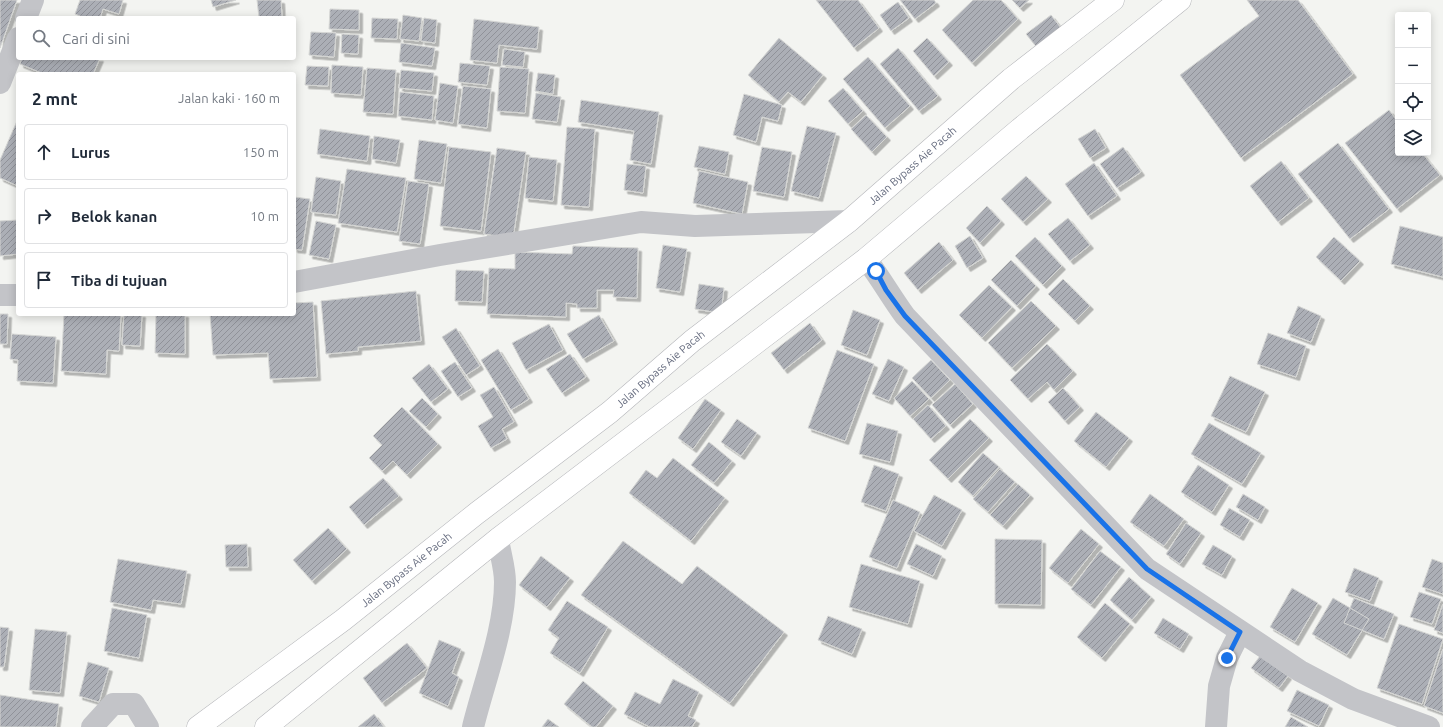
<!DOCTYPE html>
<html lang="id">
<meta charset="utf-8">
<style>
body{margin:0;font-family:Ubuntu,sans-serif;background:#f2f2f3;color:#1f2937}
.controls{position:absolute;right:12px;top:12px;display:grid;overflow:hidden;border-radius:4px;box-shadow:0 2px 10px #0003}
.controls button{width:36px;height:36px;display:grid;place-items:center;padding:0;border:0;border-bottom:1px solid #e0e1e3;background:#fff;color:#1f2937;font:20px sans-serif}
.stop{position:absolute;width:12px;height:12px;margin:-9px;border:3px solid #1a73e8;border-radius:50%;background:#fff}
.stop.end{background:#1a73e8;border-color:#fff;box-shadow:0 1px 4px #0008}
.list{margin:0;padding:0;list-style:none}
h2{display:flex;justify-content:space-between;align-items:center;height:52px;margin:0;padding:0 16px;font-size:17px}
h2 small{font-size:13px;font-weight:400;color:#747a83}
.list li{display:grid;grid-template-columns:26px 1fr auto;gap:12px;align-items:center;box-sizing:border-box;height:56px;margin:0 8px 8px;padding:0 8px;border:1px solid #e0e1e3;border-radius:4px}
.list b{display:block;font-size:15px;white-space:nowrap}
.list em{font-size:13px;font-style:normal;color:#747a83}
.icon{flex:none;width:22px;height:22px;fill:none;stroke:currentColor;stroke-width:2;stroke-linecap:round;stroke-linejoin:round}
.map{position:relative;flex:none;width:1443px;height:727px;overflow:hidden}
.search{position:absolute;background:#fff;box-shadow:0 2px 10px #0003;left:16px;top:16px;width:280px;height:44px;display:flex;align-items:center;gap:10px;box-sizing:border-box;padding:0 14px;border-radius:4px;color:#747a83;font-size:15px}
.panel{position:absolute;background:#fff;box-shadow:0 2px 10px #0003;left:16px;top:72px;width:280px;height:244px;border-radius:4px}
.map>svg:first-child{display:block}
.building{fill:url(#building-hatch);stroke:#d5d6d4;filter:url(#shadow)}
.lines{fill:none;stroke-linecap:round;stroke-linejoin:round}
.highway-casing{stroke:#b5b6ba;stroke-width:23}
.minor{stroke:#c3c4c8;stroke-width:22}
.highway{stroke:#fff;stroke-width:22}
.route{stroke:#1a73e8;stroke-width:5}
.labels{text-anchor:middle;stroke-width:4;stroke-linejoin:round;paint-order:stroke}
.street-label{font-size:11px;fill:#666c7f;stroke:#fff}
</style>
<div class="map">
<svg width="1443" height="727" viewBox="0 0 1443 727">
<defs>
<pattern id="building-hatch" width="6" height="6" patternUnits="userSpaceOnUse"><rect width="6" height="6" fill="#acafb6"/><path d="M-1 1l2-2M0 6l6-6M5 7l2-2" fill="none" stroke="#909299"/></pattern>
<filter id="shadow"><feDropShadow dx="3.5" dy="3.5" stdDeviation="0" flood-color="#0004"/></filter>
</defs>
<rect width="100%" height="100%" fill="#f3f4f1"/>
<!-- building -->
<path class="building" d="M0 0H17L0 48Z
M80 0H123L119 14 103 9 100 18H85L75 14Z
M211 0H236L213 7Z
M257 0H281L282 18H259Z
M816 0H858L879 28 854 48Z
M900 0H934L936 3 915 19Z
M973 0H1001L1018 19 972 63 942 30Z
M1012 0H1029L1020 8Z
M1247 0H1298L1353 74 1241 158 1180 75 1259 16Z
M898 2 909 18 891 31 880 15Z
M330 9 359 10V30L329 29Z
M403 15 422 18 419 41 400 39Z
M1051 15 1064 32 1039 50 1026 34Z
M372 18 398 19 397 39 371 38Z
M424 18 437 20 435 43 421 41Z
M474 19 539 27 537 49 499 45 497 63 470 60Z
M311 32 336 33 334 57 309 55Z
M342 34 359 35 358 54 341 53Z
M779 38 823 75 801 102 788 92 779 102 748 75Z
M927 38 949 62 934 76 913 51Z
M401 43 435 48 432 66 399 62Z
M898 48 938 96 919 111 880 64Z
M504 49 525 52 523 67 502 65Z
M868 57 910 106 885 128 843 79Z
M22 58H100L93 74H44L20 64Z
M460 63 490 66 487 85 458 82Z
M332 65 363 67 361 95 331 93Z
M307 66 329 67 328 86 305 85Z
M500 67 529 69 525 113 497 111Z
M367 68 396 70 393 114 363 112Z
M401 70 434 73 432 91 399 88Z
M538 73 555 75 553 94 535 91Z
M440 83 458 86 453 123 435 120Z
M463 86 491 89 487 128 458 124Z
M843 88 863 111 848 124 828 101Z
M400 92 434 96 432 120 398 116Z
M536 93 561 97 557 122 532 119Z
M744 94 782 105 778 121 762 117 756 142 733 135Z
M581 100 659 112 651 164 630 160 634 131 578 122Z
M1389 110 1398 122V153H1422L1440 175 1397 209 1345 143Z
M866 115 887 137 872 152 851 129Z
M17 121H18V186L0 178V160Z
M807 126 836 133 819 198 791 191Z
M567 127 595 129 589 207 561 205Z
M320 129 370 136 367 161 317 154Z
M1095 129 1106 148 1090 158 1078 139Z
M374 136 400 140 396 163 372 159Z
M419 140 447 144 441 183 414 179Z
M1338 143 1389 209 1350 239 1298 174Z
M699 146 729 152 725 174 694 167Z
M449 147 491 152 481 231 440 226Z
M762 147 792 152 784 197 753 191Z
M1123 147 1141 172 1117 188 1100 164Z
M497 148 526 152 513 238 484 234Z
M529 157 557 160 553 201 525 198Z
M1281 161 1309 198 1278 222 1250 186Z
M1094 163 1117 196 1088 216 1065 184Z
M627 164 646 166 643 193 624 190Z
M347 169 406 178 397 232 338 223Z
M699 171 748 182 742 214 693 203Z
M1026 176 1048 199 1023 222 1001 199Z
M316 177 341 181 336 215 311 212Z
M408 181 429 184 420 244 399 241Z
M294 197 310 199 302 250 294 249Z
M987 206 1001 221 980 243 966 228Z
M1068 218 1090 245 1070 261 1048 234Z
M18 220V254L0 256V221Z
M316 221 336 225 329 259 309 255Z
M1400 226 1443 237V277L1391 264Z
M970 236 983 258 967 268 955 246Z
M1035 237 1062 266 1043 285 1015 256Z
M1334 237 1360 261 1341 281 1316 257Z
M939 242 953 260 918 290 904 273Z
M663 245 687 249 680 292 656 288Z
M573 246 638 248 637 298 613 297 614 290H597V308H577V304L566 303V317L487 314 489 268 515 269V252L572 254Z
M1011 260 1036 286 1017 306 991 280Z
M456 270 484 271 482 302 455 301Z
M1063 279 1090 306 1075 321 1048 294Z
M699 284 724 288 721 313 695 309Z
M989 285 1012 307 982 338 959 315Z
M416 291 421 341 358 347V351L326 354 321 301Z
M1031 301 1056 326 1012 368 988 343Z
M313 302 317 377 270 379 268 353 213 355 210 314H294V303Z
M1298 306 1321 316 1311 342 1287 333Z
M853 310 880 320 867 355 841 345Z
M0 314H8L7 344H0Z
M64 314H121L119 351 107 350 106 374 61 371Z
M124 314H142L140 346 122 345Z
M156 314H185V354L155 353Z
M599 315 614 341 583 359 567 334Z
M810 323 822 340 784 370 771 353Z
M549 324 563 350 526 370 512 343Z
M456 328 480 366 466 375 442 337Z
M1268 333 1306 346 1296 377 1257 364Z
M12 334 56 337 53 383 17 381 18 360 10 359Z
M1047 344 1073 371 1054 390 1047 382 1028 399 1010 380Z
M498 349 529 399 511 410 481 360Z
M837 350 874 364 845 441 808 428Z
M570 354 586 377 562 393 546 369Z
M888 359 904 367 889 401 872 394Z
M931 360 950 380 931 398 912 378Z
M455 362 472 388 458 397 441 371Z
M429 364 448 389 431 402 412 378Z
M1230 376 1265 392 1246 432 1211 416Z
M912 381 929 399 910 416 894 398Z
M955 384 973 404 950 425 932 405Z
M494 387 514 422 502 429 507 439 491 448 478 426 493 417 480 395Z
M1063 388 1080 407 1065 421 1048 402Z
M422 398 438 414 426 427 409 411Z
M705 399 721 410 693 449 678 438Z
M928 405 946 426 931 439 913 419Z
M402 407 438 444 407 475 393 461 382 471 369 458 382 445 373 436Z
M1096 412 1129 438 1106 467 1074 441Z
M737 419 757 433 741 456 721 442Z
M970 419 989 438 948 479 929 460Z
M867 423 898 431 890 462 859 454Z
M1209 423 1261 453 1242 484 1191 454Z
M709 442 732 461 714 483 691 465Z
M983 453 999 467 973 496 958 482Z
M673 458 725 498 691 541 629 493 646 470 657 478Z
M874 465 899 474 886 511 861 502Z
M1198 465 1229 485 1212 512 1181 492Z
M1000 469 1015 482 988 512 973 499Z
M383 478 399 496 364 525 349 507Z
M1018 484 1030 495 1003 526 990 515Z
M1150 494 1184 519 1164 546 1130 522Z
M1243 494 1265 507 1258 520 1236 507Z
M934 495 962 510 942 546 914 531Z
M893 500 920 512 897 568 869 557Z
M1229 508 1250 520 1240 537 1220 525Z
M1186 523 1201 533 1180 564 1166 554Z
M328 528 347 549 312 581 293 560Z
M1081 529 1099 544 1068 583 1049 568Z
M995 539 1042 540 1041 605 995 604Z
M623 541 682 584 697 566 784 632 730 703 581 595Z
M247 544 248 567H226L225 545Z
M916 544 942 556 933 576 907 564Z
M1213 545 1232 556 1222 575 1202 564Z
M1100 551 1121 567 1091 605 1071 589Z
M541 556 570 578 547 607 519 585Z
M118 559 187 571 181 604 153 600 151 610 110 602Z
M1432 559 1443 563V594L1422 587Z
M861 564 920 581 908 624 849 607Z
M1354 568 1379 578 1370 601 1345 592Z
M1129 577 1151 597 1132 620 1110 600Z
M1292 588 1318 603 1295 642 1270 627Z
M1419 592 1441 599 1432 624 1410 617Z
M1333 598 1369 619 1347 655 1312 634Z
M1354 598 1394 614 1384 639 1344 623Z
M567 601 608 627 580 673 550 653 559 638 548 630Z
M1105 603 1130 624 1102 658 1077 637Z
M1443 604V633L1434 630Z
M112 608 147 615 139 658 104 651Z
M828 616 862 629 852 654 818 640Z
M1163 618 1189 634 1180 649 1154 633Z
M1399 624 1443 639 1422 704 1377 688Z
M0 627 9 628 4 667H0Z
M35 629 67 632 60 693 29 690Z
M439 640 461 649 452 673 459 677 448 706 419 693Z
M407 643 427 668 382 703 363 678Z
M1443 649V713L1424 706Z
M1260 656 1288 676 1279 688 1251 668Z
M88 662 109 668 99 702 79 696Z
M673 679 699 692 688 716 696 720 692 727H650L624 714 635 692 660 704Z
M583 681 613 706 596 727H592L564 704Z
M1297 690 1329 705 1319 726 1287 711Z
M0 695 59 704 56 727H0Z
M374 714 384 727H358Z
M1291 717 1308 727H1285Z
M548 719 559 727H542Z"/>
<g class="lines">
<!-- highway casing -->
<g class="highway-casing">
<g id="highway">
<path id="s1" d="M198 727 343 620 477 513 610 412 692 341 849 221 1011 79 1113 0"/>
<path d="M266 727 498 539 866 259 1020 129 1180 0"/>
</g>
</g>
<!-- minor -->
<path class="minor" d="M26 18 33 0
M0 83 18 38
M866 259C880 277 891 297 905 316L1147 569 1300 671 1353 699 1429 727
M294 282 440 255 641 222 695 226 849 221
M0 295H18
M92 727 113 704H134L148 727
M473 727C484 682 505 629 505 582 505 568 500 553 498 539
M1216 727 1219 686 1227 658 1240 632"/>
<!-- highway -->
<use href="#highway" class="highway"/>
</g>
<g class="lines">
<!-- route -->
<path class="route" d="M876 271 886 290 905 316 1147 569 1240 632 1227 658"/>
</g>
<g class="labels">
<!-- street labels -->
<g class="street-label">
<text dy="4" stroke="none"><textPath href="#s1" startOffset="909">Jalan Bypass Aie Pacah</textPath></text>
<text dy="4" stroke="none"><textPath href="#s1" startOffset="585">Jalan Bypass Aie Pacah</textPath></text>
<text dy="4" stroke="none"><textPath href="#s1" startOffset="261">Jalan Bypass Aie Pacah</textPath></text>
</g>
</g>
</svg>
<div class="controls">
<button>+</button>
<button>−</button>
<button><svg class="icon" aria-label="locate" viewBox="0 0 24 24"><circle cx="12" cy="12" r="6"/><path d="M12 2v4M12 18v4M2 12h4M18 12h4"/></svg></button>
<button><svg class="icon" aria-label="layers" viewBox="0 0 24 24"><path d="M12 4l9 5-9 5-9-5zM3 14l9 5 9-5"/></svg></button>
</div>
<div class="stop" style="left:876px;top:271px"></div>
<div class="stop end" style="left:1227px;top:658px"></div>
<div class="search"><svg class="icon" aria-label="search" viewBox="0 0 24 24"><circle cx="10" cy="10" r="6"/><path d="M15 15l6 6"/></svg>Cari di sini</div>
<section class="panel">
<h2>2 mnt<small>Jalan kaki · 160 m</small></h2>
<ul class="list">
<li><svg class="icon" aria-label="ahead" viewBox="0 0 24 24"><path d="M12 20V5M6 11l6-6 6 6"/></svg><div><b>Lurus</b></div><em>150 m</em></li>
<li><svg class="icon" aria-label="right" viewBox="0 0 24 24"><path d="M7 20v-9h11M14 6l5 5-5 5"/></svg><div><b>Belok kanan</b></div><em>10 m</em></li>
<li><svg class="icon" aria-label="arrive" viewBox="0 0 24 24"><path d="M6 21V4h12l-3 4 3 4H6"/></svg><div><b>Tiba di tujuan</b></div></li>
</ul>
</section>
</div>
